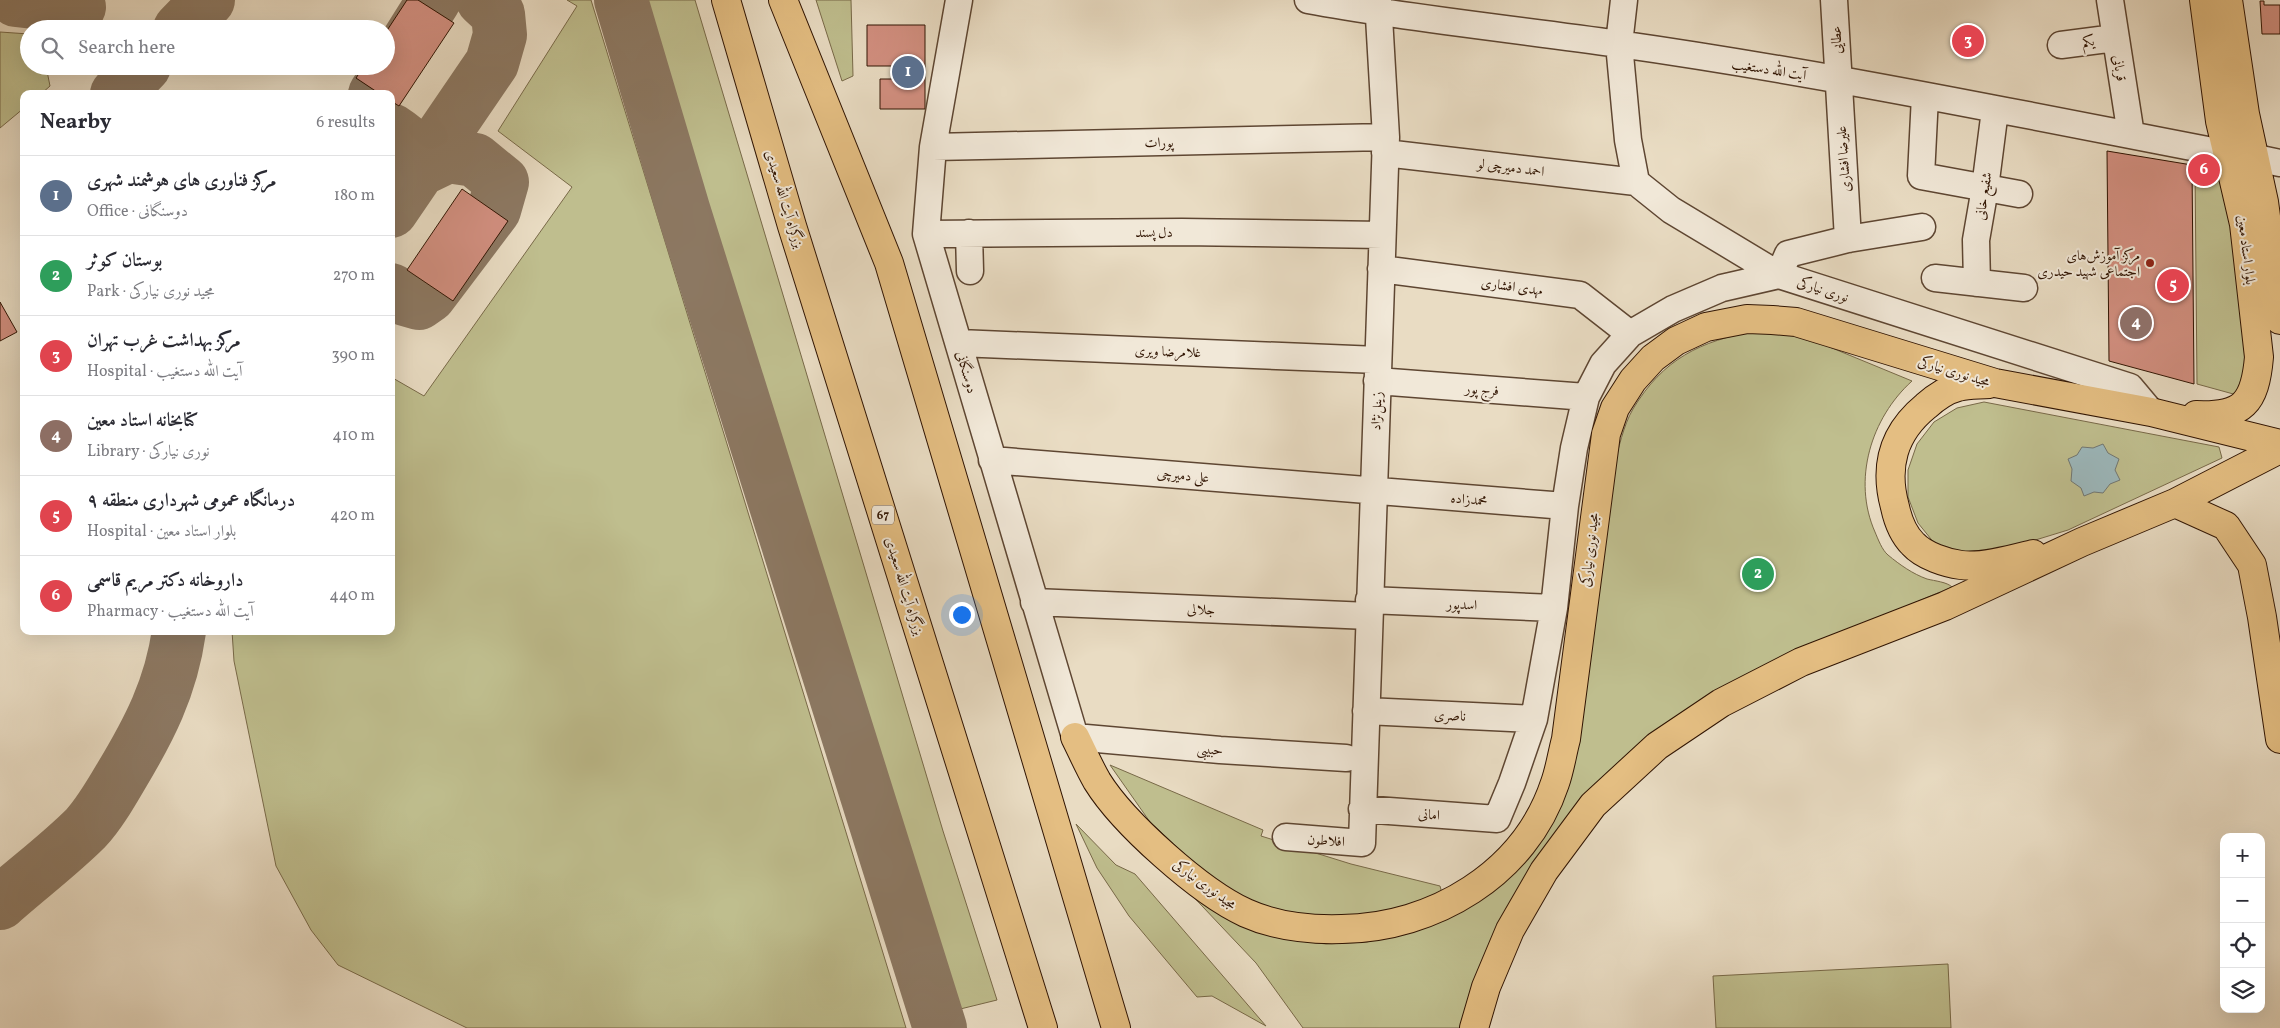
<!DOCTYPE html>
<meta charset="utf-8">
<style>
body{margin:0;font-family:Vollkorn,Amiri,serif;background:#f7f7f7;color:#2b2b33}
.controls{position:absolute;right:15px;bottom:15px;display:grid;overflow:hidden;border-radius:10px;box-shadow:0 5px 20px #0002}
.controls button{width:45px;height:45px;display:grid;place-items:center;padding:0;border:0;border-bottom:1px solid #e1e1e2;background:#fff;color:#2b2b33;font:25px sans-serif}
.you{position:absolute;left:961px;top:614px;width:18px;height:18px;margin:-12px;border:4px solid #fff;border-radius:50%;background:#1a73e8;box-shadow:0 0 0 8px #1a73e833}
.badge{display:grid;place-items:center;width:32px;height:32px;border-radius:50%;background:#111827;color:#fff;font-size:16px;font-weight:700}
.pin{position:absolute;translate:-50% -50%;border:2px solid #fff;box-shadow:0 1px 5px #0006}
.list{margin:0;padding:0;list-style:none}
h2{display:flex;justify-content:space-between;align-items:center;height:65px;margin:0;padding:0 20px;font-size:21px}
h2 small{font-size:16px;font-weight:400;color:#7c7c81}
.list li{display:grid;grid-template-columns:32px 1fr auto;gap:15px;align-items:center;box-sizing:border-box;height:80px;padding:0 20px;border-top:1px solid #e1e1e2}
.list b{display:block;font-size:19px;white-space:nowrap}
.list p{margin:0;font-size:16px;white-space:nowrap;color:#7c7c81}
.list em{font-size:16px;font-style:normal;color:#7c7c81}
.icon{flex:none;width:28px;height:28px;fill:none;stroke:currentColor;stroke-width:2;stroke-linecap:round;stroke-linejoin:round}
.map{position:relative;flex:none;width:2280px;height:1028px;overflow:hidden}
.search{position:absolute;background:#fff;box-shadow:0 5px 20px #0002;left:20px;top:20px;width:375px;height:55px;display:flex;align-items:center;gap:12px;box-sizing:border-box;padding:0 18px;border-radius:28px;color:#7c7c81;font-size:19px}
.panel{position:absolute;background:#fff;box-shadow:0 5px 20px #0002;left:20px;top:90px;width:375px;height:545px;border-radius:10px}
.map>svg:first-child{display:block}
.green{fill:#bfbe8e;stroke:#786948}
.water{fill:#9cb9be;stroke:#717773}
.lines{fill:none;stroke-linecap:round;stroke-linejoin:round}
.taxiway{stroke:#8c7862;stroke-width:54}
.building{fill:#d28f80;stroke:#301402}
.minor-casing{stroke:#5e4632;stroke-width:29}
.major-casing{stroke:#301402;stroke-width:30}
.highway-casing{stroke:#301402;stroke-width:30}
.minor{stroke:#f1e8d8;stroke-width:26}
.major{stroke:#e4be82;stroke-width:28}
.highway{stroke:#e4be82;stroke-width:28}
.poi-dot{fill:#8f2418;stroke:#f1e8d8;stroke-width:2}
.labels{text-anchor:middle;stroke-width:4;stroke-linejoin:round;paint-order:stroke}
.shield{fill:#f1e8d8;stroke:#6a5442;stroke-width:1}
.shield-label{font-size:12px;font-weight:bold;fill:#301402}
.street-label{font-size:14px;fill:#301402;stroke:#f1e8d8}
.poi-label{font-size:14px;fill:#301402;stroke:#f1e8d8;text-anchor:end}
</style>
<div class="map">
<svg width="2280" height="1028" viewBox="0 0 2280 1028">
<rect width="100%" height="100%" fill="#e9dcc3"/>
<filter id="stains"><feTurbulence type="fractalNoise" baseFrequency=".004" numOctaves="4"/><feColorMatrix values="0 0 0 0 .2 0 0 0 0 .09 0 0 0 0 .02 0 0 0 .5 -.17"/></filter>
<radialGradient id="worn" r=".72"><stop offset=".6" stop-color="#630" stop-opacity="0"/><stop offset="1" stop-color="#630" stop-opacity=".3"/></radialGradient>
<!-- green -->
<path class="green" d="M567 0H591L906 1028H467L338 965 311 930 276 866 234 661 232 631H391V377L424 396 572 187 498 131 577 6Z
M643 0H695L943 831 997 1000 944 1013 821 610 690 153Z
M816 0H851L853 76 842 81Z
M0 32 29 34V66H46L50 86 41 94H24V108L0 128Z
M2195 166 2223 171 2251 375 2237 395 2197 384Z
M1756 331H1782L1815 341 1912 381C1871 418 1852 480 1875 532 1878 539 1882 550 1888 555 1900 565 1913 574 1927 579 1935 581 1947 582 1952 587L1762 667 1728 684 1671 720 1620 763 1462 1028H1303L1256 963 1185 888 1266 932 1300 941 1326 944 1367 942 1432 924 1533 845 1613 467C1619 449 1623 426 1633 409 1663 359 1700 341 1756 331Z
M1984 402 2219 447 2222 458 2068 530 2003 550 1957 553 1935 544 1918 523 1908 497V470L1917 444 1934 422 1957 408Z
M1110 765 1263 830 1261 836 1351 864 1440 886 1443 897 1357 922 1256 908 1222 889 1150 822Z
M1076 824 1116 865 1135 874 1266 1026 1212 996 1197 997 1129 916 1097 868Z
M1948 964 1951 1028H1716L1713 976Z"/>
<!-- water -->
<path class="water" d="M2103 444 2108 453 2119 459 2115 470 2120 480 2110 484 2103 493 2094 492 2084 496 2081 488 2071 481 2072 469 2068 459 2077 455 2082 447 2093 448Z"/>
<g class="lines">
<!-- taxiway -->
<path class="taxiway" d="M16 0 79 7
M621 0 683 209 940 1028
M180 29 208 0
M117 94 144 66
M375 94 434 0
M391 130C411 143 415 147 419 170
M391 211 492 63 500 35 498 14 483 0
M391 290 405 299 419 303 429 296 494 210 502 182 475 160 448 156 419 170
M0 903C28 878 59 855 86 828 99 814 110 795 120 778 149 730 171 688 179 631"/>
</g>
<!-- building -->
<path class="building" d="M407 0H418L454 23 399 106 391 101V94H380L356 78 364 66H386V32Z
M2260 1H2264V5H2280V34H2262Z
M867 25H925V109H880V79H892V66H867Z
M2107 151 2192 165 2194 384 2109 361Z
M462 189 508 221 453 301 407 270Z
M0 302 17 332 0 341Z"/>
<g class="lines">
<!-- minor casing -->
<g class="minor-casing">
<path id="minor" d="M959 0 933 147 926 234 1075 737 1220 750 1346 758
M1308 0C1411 19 1515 29 1619 44 1823 73 2025 115 2228 154
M1624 0 1619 44 1628 140 1636 182 1671 210 1779 275 2130 387 2151 412
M1834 0 1848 239
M2110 0 2131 135
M2061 45 2115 38
M1925 96 1921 176 2019 194
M933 147 1386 137
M1385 153 1636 182
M2256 158 2280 163
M969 233 970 271
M926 234 1182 232 1382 235
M1381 269 1580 295 1630 334
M1935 278 2024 288
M1977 283 1976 240 1985 188 1995 110
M959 343 1378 360
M1377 381 1586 397
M992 460 1565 506
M1369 600 1554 608
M1034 602 1369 616
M1366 711 1534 719
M1362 809 1497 819 1512 783 1534 719 1554 608 1565 506 1574 448 1586 397 1603 364 1630 334 1673 309 1722 288 1779 275 1788 254 1848 239 1922 227
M1286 837 1362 843 1386 137 1378 0"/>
</g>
<!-- major casing -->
<g class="major-casing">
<path id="major" d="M2228 0 2245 114 2264 202 2280 320
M1989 384C1979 385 1968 384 1958 387 1946 390 1935 398 1926 406 1893 433 1884 467 1895 507 1898 521 1904 535 1913 544 1924 556 1946 563 1961 565 1981 568 2013 559 2033 554
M2196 415C2243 417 2255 403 2259 357L2244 224 2220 121 2204 0
M2175 503 2226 526 2252 565 2262 617 2280 739
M1075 737C1082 751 1089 767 1097 781 1123 823 1200 892 1246 913 1275 926 1310 930 1342 929 1433 928 1525 874 1555 783 1560 769 1562 754 1566 739L1606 434 1615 408 1633 380 1653 358 1676 341 1706 327 1747 319 1772 320 1796 322 1995 383 2151 412 2280 444
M1474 1028 1486 987 1510 930 1544 871 1593 805 1657 746 1721 703 1801 662 1945 606 2082 542 2175 503 2280 449"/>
</g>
<!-- highway casing -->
<g class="highway-casing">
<path id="highway" d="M726 0 792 226 1043 1028
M783 0 889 263 1116 1028"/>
</g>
<!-- minor -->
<use href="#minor" class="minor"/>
<!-- major -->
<use href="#major" class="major"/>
<!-- highway -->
<use href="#highway" class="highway"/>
</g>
<!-- markers -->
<circle class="poi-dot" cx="2150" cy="263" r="5"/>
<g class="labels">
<!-- shield labels -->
<rect class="shield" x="872" y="505.5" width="22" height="19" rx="4"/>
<g class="shield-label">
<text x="883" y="519">67</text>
</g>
<!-- street labels -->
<g class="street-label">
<text transform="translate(1836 40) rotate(-92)" y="5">عطایی</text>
<text transform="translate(2088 41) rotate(-8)" y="5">یکم</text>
<text transform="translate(2120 68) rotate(81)" y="5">قربانی</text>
<text transform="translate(1769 69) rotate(9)" y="5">آیت الله دستغیب</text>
<text transform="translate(1159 142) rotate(-1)" y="5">پورات</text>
<text transform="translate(1843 159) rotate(-94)" y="5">علیرضا افشاری</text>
<text transform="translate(1511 167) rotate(7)" y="5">احمد دمیرچی لو</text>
<text transform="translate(1983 196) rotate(-81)" y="5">شفیع خانی</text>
<text transform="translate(785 199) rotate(73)" y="5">بزرگراه آیت الله سعیدی</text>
<text x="1154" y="237">دل پسند</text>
<text transform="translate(2247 250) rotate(83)" y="5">بلوار استاد معین</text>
<text transform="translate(1512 286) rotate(8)" y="5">مهدی افشاری</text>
<text transform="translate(1823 289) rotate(18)" y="5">نوری نیارکی</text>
<text transform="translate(1168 351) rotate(2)" y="5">غلامرضا ویری</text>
<text transform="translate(1954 371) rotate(17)" y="5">مجید نوری نیارکی</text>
<text transform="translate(967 372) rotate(74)" y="5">دوسنگانی</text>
<text transform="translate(1482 389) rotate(4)" y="5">فرج پور</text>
<text transform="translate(1376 411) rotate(-88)" y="5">زینل‌نژاد</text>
<text transform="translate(1183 475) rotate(5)" y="5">علی دمیرچی</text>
<text transform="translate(1469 499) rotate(5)" y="5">محمدزاده</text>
<text transform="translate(1589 550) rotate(-83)" y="5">مجید نوری نیارکی</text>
<text transform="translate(905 586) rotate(73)" y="5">بزرگراه آیت الله سعیدی</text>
<text transform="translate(1462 604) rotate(2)" y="5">اسدپور</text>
<text transform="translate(1201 609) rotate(2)" y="5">جلالی</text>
<text transform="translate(1450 715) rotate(3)" y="5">ناصری</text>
<text transform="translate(1210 749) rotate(4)" y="5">حبیبی</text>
<text transform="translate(1429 814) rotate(4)" y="5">امانی</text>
<text transform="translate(1326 840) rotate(4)" y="5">افلاطون</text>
<text transform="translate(1205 884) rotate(36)" y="5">مجید نوری نیارکی</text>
</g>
<!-- poi labels -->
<g class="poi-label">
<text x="2140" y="260">مرکز آموزش‌های<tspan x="2140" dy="16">اجتماعی شهید حیدری</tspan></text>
</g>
</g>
<rect width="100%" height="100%" filter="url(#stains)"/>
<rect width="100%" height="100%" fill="url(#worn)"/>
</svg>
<div class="controls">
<button>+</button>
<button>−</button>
<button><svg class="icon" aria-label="locate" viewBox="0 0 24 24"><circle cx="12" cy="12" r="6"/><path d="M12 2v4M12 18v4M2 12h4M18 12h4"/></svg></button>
<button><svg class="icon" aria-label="layers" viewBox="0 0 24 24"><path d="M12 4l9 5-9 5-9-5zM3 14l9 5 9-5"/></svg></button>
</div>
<div class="you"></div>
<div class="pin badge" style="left:908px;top:72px;background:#5c6f8a">1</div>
<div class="pin badge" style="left:1758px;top:574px;background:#2e9e5b">2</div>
<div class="pin badge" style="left:1968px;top:41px;background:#e0444e">3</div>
<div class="pin badge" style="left:2136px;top:323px;background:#8d6e63">4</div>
<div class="pin badge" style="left:2173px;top:285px;background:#e0444e">5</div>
<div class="pin badge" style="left:2204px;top:170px;background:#e0444e">6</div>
<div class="search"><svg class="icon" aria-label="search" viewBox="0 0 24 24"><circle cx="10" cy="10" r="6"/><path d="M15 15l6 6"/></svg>Search here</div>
<section class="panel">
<h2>Nearby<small>6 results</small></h2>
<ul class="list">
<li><span class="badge" style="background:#5c6f8a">1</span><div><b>مرکز فناوری های هوشمند شهری</b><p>Office · دوسنگانی</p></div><em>180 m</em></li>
<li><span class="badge" style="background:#2e9e5b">2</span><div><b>بوستان کوثر</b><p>Park · مجید نوری نیارکی</p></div><em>270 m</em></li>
<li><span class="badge" style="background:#e0444e">3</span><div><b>مرکز بهداشت غرب تهران</b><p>Hospital · آیت الله دستغیب</p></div><em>390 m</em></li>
<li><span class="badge" style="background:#8d6e63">4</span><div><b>کتابخانه استاد معین</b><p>Library · نوری نیارکی</p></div><em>410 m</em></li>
<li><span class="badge" style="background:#e0444e">5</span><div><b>درمانگاه عمومی شهرداری منطقه ۹</b><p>Hospital · بلوار استاد معین</p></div><em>420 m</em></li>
<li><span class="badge" style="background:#e0444e">6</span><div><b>داروخانه دکتر مریم قاسمی</b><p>Pharmacy · آیت الله دستغیب</p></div><em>440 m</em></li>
</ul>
</section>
</div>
